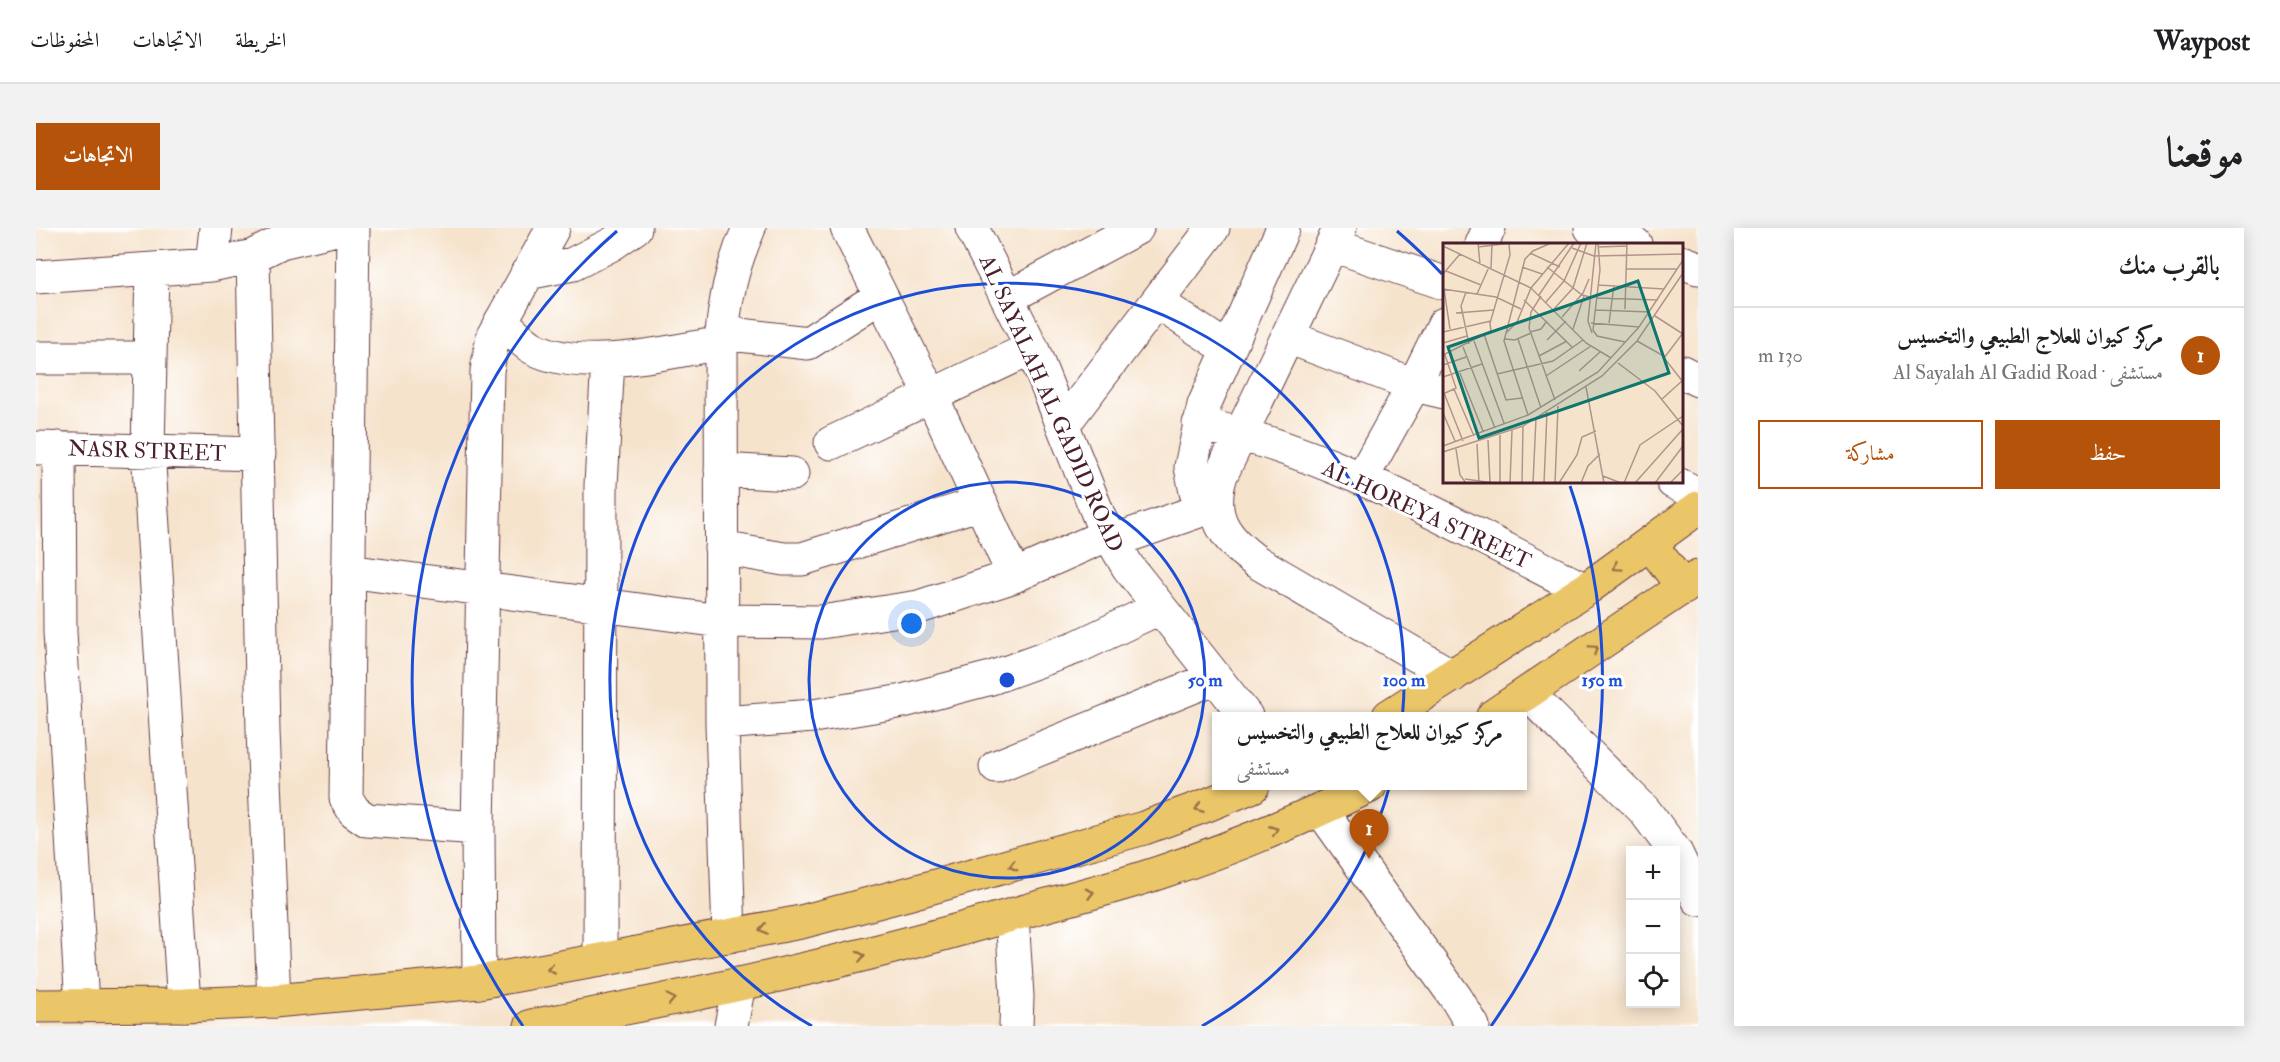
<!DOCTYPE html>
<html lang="ar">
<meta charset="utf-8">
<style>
body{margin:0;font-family:"IM FELL Double Pica",Amiri,serif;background:#f2f2f2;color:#202124;direction:rtl}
.controls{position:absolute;right:18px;bottom:18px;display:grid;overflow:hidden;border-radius:0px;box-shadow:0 3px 15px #0003}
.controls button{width:54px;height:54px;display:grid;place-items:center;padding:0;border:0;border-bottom:2px solid #e0e0e0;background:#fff;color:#202124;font:30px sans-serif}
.you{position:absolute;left:876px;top:396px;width:21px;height:21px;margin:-15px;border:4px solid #fff;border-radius:50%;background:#1a73e8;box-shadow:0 0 0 9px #1a73e833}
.badge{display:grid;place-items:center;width:39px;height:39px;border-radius:50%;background:#b45309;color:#fff;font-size:20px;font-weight:700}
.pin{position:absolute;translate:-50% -50px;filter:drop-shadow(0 2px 3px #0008)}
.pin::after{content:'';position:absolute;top:32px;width:21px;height:18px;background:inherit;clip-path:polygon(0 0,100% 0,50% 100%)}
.popup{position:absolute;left:1176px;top:484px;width:315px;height:78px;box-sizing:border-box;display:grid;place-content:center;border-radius:0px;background:#fff;filter:drop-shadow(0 2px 4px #0005);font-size:20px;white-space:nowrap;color:#757577}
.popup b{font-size:22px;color:#202124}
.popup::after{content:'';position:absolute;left:50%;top:100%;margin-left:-12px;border:12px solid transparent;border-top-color:#fff}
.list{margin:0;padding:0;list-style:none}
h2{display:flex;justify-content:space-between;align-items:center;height:78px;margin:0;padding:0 24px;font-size:26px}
h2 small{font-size:20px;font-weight:400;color:#757577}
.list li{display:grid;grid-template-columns:39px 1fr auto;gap:18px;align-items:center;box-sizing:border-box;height:96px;padding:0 24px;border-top:2px solid #e0e0e0}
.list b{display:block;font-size:22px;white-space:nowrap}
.list p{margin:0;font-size:20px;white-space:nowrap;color:#757577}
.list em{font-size:20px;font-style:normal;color:#757577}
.actions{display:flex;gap:12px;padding:18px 24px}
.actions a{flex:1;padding:14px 0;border:2px solid #b45309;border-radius:0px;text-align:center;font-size:21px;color:#b45309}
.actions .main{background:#b45309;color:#fff}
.icon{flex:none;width:33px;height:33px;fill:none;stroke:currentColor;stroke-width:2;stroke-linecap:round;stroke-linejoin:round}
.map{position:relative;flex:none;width:1662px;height:798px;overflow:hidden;direction:ltr;border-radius:0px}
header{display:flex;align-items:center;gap:36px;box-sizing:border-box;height:84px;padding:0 30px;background:#fff;border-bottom:2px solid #e0e0e0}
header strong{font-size:28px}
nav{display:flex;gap:33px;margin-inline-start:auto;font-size:21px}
.intro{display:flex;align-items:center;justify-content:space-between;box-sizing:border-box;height:144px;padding:0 36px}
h1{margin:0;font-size:42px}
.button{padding:15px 27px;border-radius:0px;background:#b45309;color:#fff;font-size:21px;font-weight:700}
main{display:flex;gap:36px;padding:0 36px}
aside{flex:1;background:#fff;border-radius:0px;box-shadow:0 3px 15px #0003}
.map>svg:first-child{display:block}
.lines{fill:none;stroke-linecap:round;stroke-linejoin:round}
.minor-casing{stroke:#643c43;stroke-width:35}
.highway-casing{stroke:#643c43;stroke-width:35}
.minor{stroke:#fff;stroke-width:33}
.highway{stroke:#ebc669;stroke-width:33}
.oneway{stroke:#9a724a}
.ring{fill:none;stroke:#1d4ed8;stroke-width:3}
.labels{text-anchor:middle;stroke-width:6;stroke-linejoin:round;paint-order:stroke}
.street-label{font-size:22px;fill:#4a1f2b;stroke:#fff}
.inset-road{fill:none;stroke:#b1958c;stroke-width:1.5}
.view{fill:#0f766e;fill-opacity:0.15;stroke:#0f766e;stroke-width:3}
.inset-edge{fill:none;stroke:#4a1f2b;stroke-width:3}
.centre{fill:#1d4ed8;stroke:#fff;stroke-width:3}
.ring-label{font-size:18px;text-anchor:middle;font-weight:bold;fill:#1d4ed8;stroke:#fff;stroke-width:6;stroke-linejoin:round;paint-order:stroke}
</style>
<header>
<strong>Waypost</strong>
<nav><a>الخريطة</a><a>الاتجاهات</a><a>المحفوظات</a></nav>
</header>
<div class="intro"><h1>موقعنا</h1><a class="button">الاتجاهات</a></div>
<main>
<aside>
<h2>بالقرب منك<small></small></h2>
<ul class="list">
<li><span class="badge">1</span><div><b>مركز كيوان للعلاج الطبيعي والتخسيس</b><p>مستشفى · Al Sayalah Al Gadid Road</p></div><em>130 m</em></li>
</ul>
<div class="actions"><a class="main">حفظ</a><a>مشاركة</a></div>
</aside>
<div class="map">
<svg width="1662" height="798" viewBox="0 0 1662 798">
<rect width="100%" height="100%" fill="#fff"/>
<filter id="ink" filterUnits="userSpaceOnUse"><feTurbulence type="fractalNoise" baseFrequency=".0167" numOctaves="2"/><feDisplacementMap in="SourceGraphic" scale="12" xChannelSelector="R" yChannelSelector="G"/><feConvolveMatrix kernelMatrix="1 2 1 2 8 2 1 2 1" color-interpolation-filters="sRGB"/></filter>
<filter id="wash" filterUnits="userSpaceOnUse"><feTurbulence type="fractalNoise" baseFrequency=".008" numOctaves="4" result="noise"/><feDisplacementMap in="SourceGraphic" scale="24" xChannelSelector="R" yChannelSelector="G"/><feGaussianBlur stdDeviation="1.35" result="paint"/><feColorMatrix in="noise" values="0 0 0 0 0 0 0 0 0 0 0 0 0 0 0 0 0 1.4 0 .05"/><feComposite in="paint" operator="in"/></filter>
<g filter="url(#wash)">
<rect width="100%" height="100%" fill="#f6e3cc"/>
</g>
<g filter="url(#ink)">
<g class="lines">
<!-- minor casing -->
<g class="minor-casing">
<path id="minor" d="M317 0 310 570 318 583 331 592 442 600
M811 0 896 169 978 348
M936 0 996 120 1064 291 1092 339 1210 488
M1304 0 1185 247C1172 288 1188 310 1221 334L1416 448
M1555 0 1599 16
M1446 16 1453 0
M1296 17 1408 55
M217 28 227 503 238 773
M1646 34 1662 40
M176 37 180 0
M116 41 112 222 148 777
M491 45 537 36 576 16 599 0
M0 49 176 37 217 28 245 14 305 0
M971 70 1101 0
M1121 74 1192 121
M465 93C475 101 486 114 497 120 547 146 631 124 685 115
M686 105 772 115 845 68
M1252 109 1378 157 1408 164
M0 130H114
M1646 144 1662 152
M1163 196C1299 225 1425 300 1549 362
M1027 197 1177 0
M795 215 996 120
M2 220 223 226
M23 220 24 404 46 778
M685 242 756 246
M1326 250 1378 157 1408 96
M1637 254 1662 266
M1167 281 1160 264 1155 239 1168 177 1247 0
M1077 313 1180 277
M685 320 748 331H766L945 275
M312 343 685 393 785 394 883 379 978 348 1073 306
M1492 466 1608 582 1638 622
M686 495 777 488 867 473 955 450 1041 419 1123 380
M960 539 1178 450
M1285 582 1420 770 1437 798
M1640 625 1662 671
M976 687 981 768 980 798
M693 708 686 495 685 115C689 72 695 41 713 0
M564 732 565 257 572 132
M443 754 442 600 451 143 457 108 517 0
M695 798 703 756"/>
</g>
<!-- highway casing -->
<g class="highway-casing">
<path id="highway" d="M1614 316 1648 360
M1353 488 1549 362 1662 280
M1457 488 1662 349
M0 778 148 777 238 773 443 754 564 732 765 694 871 666 1108 600 1171 577 1217 558
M495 798C656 769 815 733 972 688 1023 673 1075 661 1125 644 1197 620 1266 591 1334 558"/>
</g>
<!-- minor -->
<use href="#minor" class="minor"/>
<!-- highway -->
<use href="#highway" class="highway"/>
</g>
<!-- one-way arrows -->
<defs><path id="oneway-chevron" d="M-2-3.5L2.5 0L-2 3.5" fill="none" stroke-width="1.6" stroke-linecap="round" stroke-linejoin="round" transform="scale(1.5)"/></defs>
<g class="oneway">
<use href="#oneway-chevron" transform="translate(1581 339) rotate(145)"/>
<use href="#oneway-chevron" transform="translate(1558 421) rotate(-34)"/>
<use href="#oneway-chevron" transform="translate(1163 580) rotate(160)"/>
<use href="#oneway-chevron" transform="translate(1238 602) rotate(-22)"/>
<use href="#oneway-chevron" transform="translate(977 638) rotate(165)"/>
<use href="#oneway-chevron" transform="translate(1054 665) rotate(-15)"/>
<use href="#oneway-chevron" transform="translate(727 701) rotate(169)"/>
<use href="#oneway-chevron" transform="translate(825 728) rotate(-14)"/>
<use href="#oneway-chevron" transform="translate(515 741) rotate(170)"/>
<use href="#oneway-chevron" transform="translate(635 771) rotate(-12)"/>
</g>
</g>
<!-- distance rings -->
<g class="ring">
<circle cx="971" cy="452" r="198"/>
<path d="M776 798A397 397 0 1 1 1166 798"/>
<path d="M487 798A595 595 0 0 1 581 3M1361 3A595 595 0 0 1 1406 46M1534 258A595 595 0 0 1 1455 798"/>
</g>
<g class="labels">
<!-- street labels -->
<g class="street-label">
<text transform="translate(1016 175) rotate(66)" y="8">AL SAYALAH AL GADID ROAD</text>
<text transform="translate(111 222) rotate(2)" y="8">NASR STREET</text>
<text transform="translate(1391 286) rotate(25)" y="8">AL HOREYA STREET</text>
</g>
</g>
<!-- overview -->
<g transform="translate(1407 15)">
<rect width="240" height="240" fill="#f6e3cc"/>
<path class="inset-road" d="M35 0 37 21M155 0 157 27 150 87 154 93 182 99M0 3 88 45 143 100 168 115M35 4 68 0M155 4 184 3M129 5 151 13 240 11M87 10 117 24M79 24 99 31M104 24 139 52 147 54M48 26 49 0M183 26H234M3 28 38 42M0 31 17 11M155 42 221 46M0 46 53 54 78 66M1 46 7 86M23 49 18 63 26 101M34 51 46 24M96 52 131 0M98 53 88 69 86 85 112 157M154 55 215 57M81 57 130 105M103 59 121 38 138 0M111 66 130 45 144 0M182 66 184 0M152 67 207 69M13 70 51 67M212 73 240 91M119 74 140 50 146 36M148 80 196 84M166 80 171 42M130 86 141 53M0 89 48 78M87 89 98 86 104 78M63 90 74 79 88 45 126 0M149 90 145 78 153 0M41 91 63 157 79 155M62 96 72 97 88 90M75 96 98 165M104 97 123 78M31 98 61 180M194 98 219 112 240 139M0 100 24 93M20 104 52 185M0 112 48 88 47 80 67 12 66 1M96 113 124 98M221 115 240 90M175 120 212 148 240 183M0 122 23 114M16 128 40 188M136 128 157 109M54 131 110 118 140 97M103 133 148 103M0 134 39 121M143 144 161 240M11 146 31 193M1 150 20 198M0 151 13 145 2 112M219 156 239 138M0 170 12 198M85 172 61 98 82 16 90 8 108 0M57 192V240M45 197 47 239M34 201 36 240M0 203 85 172 155 129 196 84 240 17M13 206 17 232 23 240M0 209 80 183 159 133 194 98 240 30M160 233 178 240M22 236 51 240M67 240 69 187M79 240 80 183M90 240 93 175M101 240 104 169M112 240 115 163M116 240 134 212 139 194 153 188M138 240 145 223 157 211M181 240 197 202 240 173M192 240 240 186M212 240 240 203M227 240 240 227"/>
<path class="view" d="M195 38 226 130 36 195 5 104Z"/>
<rect width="240" height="240" class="inset-edge"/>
</g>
<circle cx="971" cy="452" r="9" class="centre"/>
<g class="ring-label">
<text x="1169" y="458">50 m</text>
<text x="1368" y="458">100 m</text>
<text x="1566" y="458">150 m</text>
</g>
</svg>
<div class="controls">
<button>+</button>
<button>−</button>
<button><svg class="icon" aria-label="locate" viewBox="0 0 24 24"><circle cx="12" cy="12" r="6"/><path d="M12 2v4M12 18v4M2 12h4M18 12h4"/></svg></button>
</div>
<div class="you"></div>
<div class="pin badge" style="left:1333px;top:631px">1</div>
<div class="popup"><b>مركز كيوان للعلاج الطبيعي والتخسيس</b>مستشفى</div>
</div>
</main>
